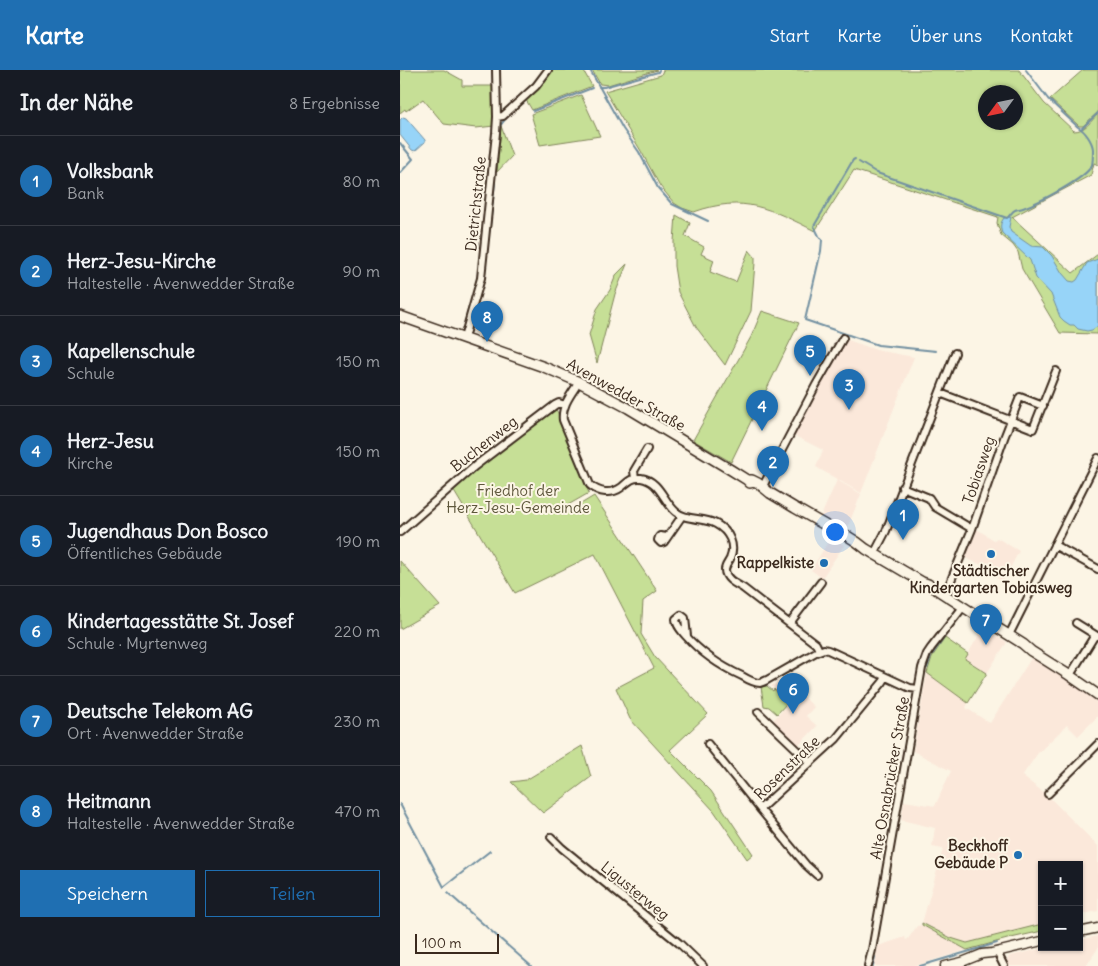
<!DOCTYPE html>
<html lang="de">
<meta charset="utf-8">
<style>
body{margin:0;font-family:Delius,sans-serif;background:#20242c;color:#f1f3f6}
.controls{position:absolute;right:15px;bottom:15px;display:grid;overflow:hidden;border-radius:0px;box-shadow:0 1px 4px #0004}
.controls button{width:45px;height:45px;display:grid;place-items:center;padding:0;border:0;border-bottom:1px solid #363941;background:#171b24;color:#f1f3f6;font:25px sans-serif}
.compass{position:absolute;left:578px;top:15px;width:45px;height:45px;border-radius:50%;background:#171b24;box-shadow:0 1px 4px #0004;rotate:237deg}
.scale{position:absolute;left:15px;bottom:12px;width:84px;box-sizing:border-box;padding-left:5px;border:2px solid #3b2a1e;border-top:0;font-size:14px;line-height:18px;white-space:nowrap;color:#3b2a1e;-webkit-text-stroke:4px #fcf5e5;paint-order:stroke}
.you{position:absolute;left:434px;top:461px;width:18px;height:18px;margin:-12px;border:4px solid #fff;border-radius:50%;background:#1a73e8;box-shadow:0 0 0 8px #1a73e833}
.badge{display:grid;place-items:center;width:32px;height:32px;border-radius:50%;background:#1f6fb2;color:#fff;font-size:16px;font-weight:700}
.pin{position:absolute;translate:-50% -41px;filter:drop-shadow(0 1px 2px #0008)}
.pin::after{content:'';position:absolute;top:26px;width:18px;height:15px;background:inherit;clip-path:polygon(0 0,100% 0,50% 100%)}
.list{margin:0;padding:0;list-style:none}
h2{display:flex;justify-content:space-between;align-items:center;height:65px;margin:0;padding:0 20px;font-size:21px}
h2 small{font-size:16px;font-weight:400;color:#9ea1a6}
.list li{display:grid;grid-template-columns:32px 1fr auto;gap:15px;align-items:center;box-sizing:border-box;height:90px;padding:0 20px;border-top:1px solid #363941}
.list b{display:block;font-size:19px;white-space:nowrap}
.list p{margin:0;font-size:16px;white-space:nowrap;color:#9ea1a6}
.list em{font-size:16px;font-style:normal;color:#9ea1a6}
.actions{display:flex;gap:10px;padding:15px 20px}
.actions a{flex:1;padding:11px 0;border:1px solid #1f6fb2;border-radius:0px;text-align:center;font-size:18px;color:#1f6fb2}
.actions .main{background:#1f6fb2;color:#fff}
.map{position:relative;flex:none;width:698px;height:896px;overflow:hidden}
header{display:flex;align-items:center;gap:30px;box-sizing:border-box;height:70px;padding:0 25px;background:#1f6fb2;color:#fff}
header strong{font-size:24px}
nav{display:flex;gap:28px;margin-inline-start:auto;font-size:18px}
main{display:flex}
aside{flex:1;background:#171b24}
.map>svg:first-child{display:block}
.built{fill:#fbe8da}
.green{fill:#c6df96;stroke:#80845a;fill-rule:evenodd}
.water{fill:#97d4f8;stroke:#7290a1}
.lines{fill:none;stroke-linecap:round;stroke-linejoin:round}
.stream{stroke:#7290a1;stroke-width:2}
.minor-casing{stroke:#3b2a1e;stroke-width:10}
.tertiary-casing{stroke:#3b2a1e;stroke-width:11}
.secondary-casing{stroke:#3b2a1e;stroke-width:12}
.minor{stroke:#fcf5e5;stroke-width:6}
.tertiary{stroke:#fcf5e5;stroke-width:8}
.secondary{stroke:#fcf5e5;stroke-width:9}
.poi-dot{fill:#1f6fb2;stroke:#fcf5e5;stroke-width:2}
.labels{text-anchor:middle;stroke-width:4;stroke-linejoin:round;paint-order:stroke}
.street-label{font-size:15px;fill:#3b2a1e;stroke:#fcf5e5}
.park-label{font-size:15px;fill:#5e573c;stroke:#fcf5e5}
.poi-label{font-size:15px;font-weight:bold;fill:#3b2a1e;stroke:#fcf5e5;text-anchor:end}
</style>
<header>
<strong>Karte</strong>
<nav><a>Start</a><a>Karte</a><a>Über uns</a><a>Kontakt</a></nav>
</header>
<main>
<aside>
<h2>In der Nähe<small>8 Ergebnisse</small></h2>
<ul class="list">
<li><span class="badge">1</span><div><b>Volksbank</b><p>Bank</p></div><em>80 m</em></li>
<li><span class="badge">2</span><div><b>Herz-Jesu-Kirche</b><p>Haltestelle · Avenwedder Straße</p></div><em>90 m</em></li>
<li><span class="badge">3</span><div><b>Kapellenschule</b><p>Schule</p></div><em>150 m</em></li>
<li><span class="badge">4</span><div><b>Herz-Jesu</b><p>Kirche</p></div><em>150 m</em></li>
<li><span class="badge">5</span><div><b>Jugendhaus Don Bosco</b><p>Öffentliches Gebäude</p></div><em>190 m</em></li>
<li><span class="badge">6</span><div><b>Kindertagesstätte St. Josef</b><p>Schule · Myrtenweg</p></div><em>220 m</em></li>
<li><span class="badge">7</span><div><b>Deutsche Telekom AG</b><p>Ort · Avenwedder Straße</p></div><em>230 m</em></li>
<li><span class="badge">8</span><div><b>Heitmann</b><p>Haltestelle · Avenwedder Straße</p></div><em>470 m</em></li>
</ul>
<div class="actions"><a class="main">Speichern</a><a>Teilen</a></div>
</aside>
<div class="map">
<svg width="698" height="896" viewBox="0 0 698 896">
<rect width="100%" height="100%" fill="#fcf5e5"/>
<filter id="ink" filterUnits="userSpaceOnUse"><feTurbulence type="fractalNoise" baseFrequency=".02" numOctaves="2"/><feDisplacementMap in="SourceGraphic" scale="10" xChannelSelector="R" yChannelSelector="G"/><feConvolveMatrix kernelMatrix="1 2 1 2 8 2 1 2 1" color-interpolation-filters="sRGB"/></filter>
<g filter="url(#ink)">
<!-- built -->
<path class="built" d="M445 269 476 280 514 287 461 423 416 397 423 380 393 365 417 316Z
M437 410 461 424 446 461 421 446Z
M575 458 594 470 597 468 619 481 603 512 581 498 582 495 563 487Z
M431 467 444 475 422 508 411 500Z
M583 558 607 572 587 603 565 589Z
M632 587 667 608 698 631V646L678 666 667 655 638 683 622 706 647 725 698 776V841L679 845V795H642V854L567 873 551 868 522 853 543 779 532 777 535 758 501 750 504 731 535 736 551 701 513 681 527 603 568 633 566 638 590 653Z
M385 608 414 637 406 646 417 656 398 676 372 651 381 642 383 639V638L388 633 371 616Z
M522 855 567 880 514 896H474L478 876 505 867 506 870 508 869 517 856Z
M698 866V878L686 896H609L607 894V890L610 886 648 877H679V870Z"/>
<!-- green -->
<path class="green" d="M0 0H44L62 10V16H94V56L76 58 44 54 23 29 6 41 5 39 0 43Z
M153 0H183L192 16 132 40 126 30 140 18Z
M192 0H257L208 15 200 14Z
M263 0H619L644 33 674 61C685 61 691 51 698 44V95L694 93 691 105 612 147 673 203 698 184V264L660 263 622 199 618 182 613 175 601 165 597 153 598 147 454 100 415 161C371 139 344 124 294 142L282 138 274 133 260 116 241 81 205 21 261 5ZM586 22H616V52H586Z
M683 0H698V42L683 56H679L650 29Z
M181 25 200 66 140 75 131 44Z
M101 56 112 86 97 102Z
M276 145 290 153 285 166 304 177 301 184 314 190 310 202 336 212 349 180 355 187V193L351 241 325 295 296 257 278 222 274 196V171Z
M227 194 215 224 197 293 189 265 197 239 210 220 216 205Z
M362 241 399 253 331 392 293 370 351 267Z
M155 338 158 343 159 349 189 423 168 435 171 440 194 426 257 521 243 531 241 564 255 587 308 644 270 680 311 721 353 784 347 789 314 741 230 649 216 618 254 598 195 484 115 523 52 418 76 398Z
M0 491 40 536 0 559Z
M545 568 568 584 565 589 587 603 568 633 527 603 532 587Z
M367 616 373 621 374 619 387 633 377 644 369 637 364 636 361 617Z
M182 676 191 707 143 743 111 712 126 710Z
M522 853 551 868 567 873 642 854V861L611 868 567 880 522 855Z"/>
<!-- water -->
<path class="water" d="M3 47 6 48 25 70V72L15 81 12 80 0 65V50Z
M611 147 609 157 611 162 631 176 643 177 652 186 662 203 669 211 674 212 677 210 687 193 698 189V256L692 260 687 261 678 259 674 255H670L664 251 660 247 651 224 636 208 630 190 602 163C600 157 600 153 604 148Z"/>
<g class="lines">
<!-- stream -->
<path class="stream" d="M190 0 223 59 239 82 258 118 272 134 308 151
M199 17H204L258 2 259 0
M133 41 192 18
M681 59 698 43
M0 73 13 89 0 103
M455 89 453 90 414 156 419 166 422 170 421 181 405 250 478 275 536 281
M459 92 477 103 607 148C610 146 612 141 615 140 617 139 620 139 623 138 637 133 686 109 692 95 693 91 693 84 693 79 692 71 685 61 678 57L648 29 626 0
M96 97 100 56 107 47
M89 164 95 113
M527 598 531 586 544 568
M0 734 44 817
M45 816 90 781
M48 823 131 896
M473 896 475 887
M520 896 597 873"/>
<!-- minor casing -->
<g class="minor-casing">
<path id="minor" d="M97 47 103 46 136 16 148 0
M64 268 81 208 96 63 97 47 96 0
M179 312C172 323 161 336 163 350L190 415C199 423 211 425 222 417 228 412 232 407 241 408 260 411 263 431 276 442 287 451 303 447 316 454 329 461 336 475 330 489 328 493 325 496 325 500 325 509 336 514 343 518L416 574 419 580
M540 323 633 359 656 301
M235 408 234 401 247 379
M502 417 529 428 535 437 572 459
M362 418 416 315 443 268
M0 462 75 396 155 335 159 333 165 335
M267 467 260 466 259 467 258 470 261 473 264 472 282 446
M654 475 698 499
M474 484 486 461 555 283
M545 525 572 459 604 368 620 327 643 336
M390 553 421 512
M676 553 697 566
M609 565 698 388
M287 566 285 548 281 545 276 549C276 555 281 560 285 565 301 583 320 596 342 606 347 609 354 613 360 613 363 612 365 611 367 610L416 582 424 579 428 580 510 618 518 619
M672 602 695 565
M358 642 410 692
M308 674 360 739 406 795 417 805
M648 724 698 674
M360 739 436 669 483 612 486 607
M151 767 162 778 279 873 303 896
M597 882 604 896
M468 896 472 880 522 598 527 584 531 578 563 537"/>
</g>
<!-- tertiary casing -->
<g class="tertiary-casing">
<path id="tertiary" d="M679 862 698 858
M545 896 562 892 582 884 592 883 642 871"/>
</g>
<!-- secondary casing -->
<g class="secondary-casing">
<path id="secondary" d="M0 246 144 297 179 312 228 338 331 400 347 410 350 413
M347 410H352L358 413 370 423 395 438 432 459 446 465 457 472 466 479 522 512 528 514 579 547 587 550 596 557 623 574 631 581 669 605 698 625"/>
</g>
<!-- minor -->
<use href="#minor" class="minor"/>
<!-- tertiary -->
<use href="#tertiary" class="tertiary"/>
<!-- secondary -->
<use href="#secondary" class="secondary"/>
</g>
</g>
<!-- markers -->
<g class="poi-dot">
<circle cx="591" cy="484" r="5"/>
<circle cx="424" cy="493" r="5"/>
<circle cx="618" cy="785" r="5"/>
</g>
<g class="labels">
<!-- street labels -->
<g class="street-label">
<text transform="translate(76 134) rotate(-84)" y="5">Dietrichstraße</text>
<text transform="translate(226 325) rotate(29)" y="5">Avenwedder Straße</text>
<text transform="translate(84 374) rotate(-38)" y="5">Buchenweg</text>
<text transform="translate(579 400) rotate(-71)" y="5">Tobiasweg</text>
<text transform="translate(387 698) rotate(-44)" y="5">Rosenstraße</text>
<text transform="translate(490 708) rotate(-80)" y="5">Alte Osnabrücker Straße</text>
<text transform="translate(235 821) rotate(39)" y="5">Ligusterweg</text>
</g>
<!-- park labels -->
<g class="park-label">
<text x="118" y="426">Friedhof der<tspan x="118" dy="17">Herz-Jesu-Gemeinde</tspan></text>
</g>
<!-- poi labels -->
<g class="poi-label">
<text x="414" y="498">Rappelkiste</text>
<text x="591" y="506" text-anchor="middle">Städtischer<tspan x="591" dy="17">Kindergarten Tobiasweg</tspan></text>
<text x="608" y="781">Beckhoff<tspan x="608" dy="17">Gebäude P</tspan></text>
</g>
</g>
</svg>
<div class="controls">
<button>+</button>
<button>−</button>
</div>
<svg class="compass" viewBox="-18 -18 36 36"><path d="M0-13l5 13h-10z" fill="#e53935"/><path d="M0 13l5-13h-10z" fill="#9ea1a6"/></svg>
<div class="scale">100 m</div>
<div class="you"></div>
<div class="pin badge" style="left:503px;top:470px">1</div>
<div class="pin badge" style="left:373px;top:417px">2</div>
<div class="pin badge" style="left:449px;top:340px">3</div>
<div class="pin badge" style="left:362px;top:361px">4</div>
<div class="pin badge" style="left:410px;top:306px">5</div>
<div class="pin badge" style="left:393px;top:644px">6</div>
<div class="pin badge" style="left:586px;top:575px">7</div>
<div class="pin badge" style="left:87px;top:272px">8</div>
</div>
</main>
